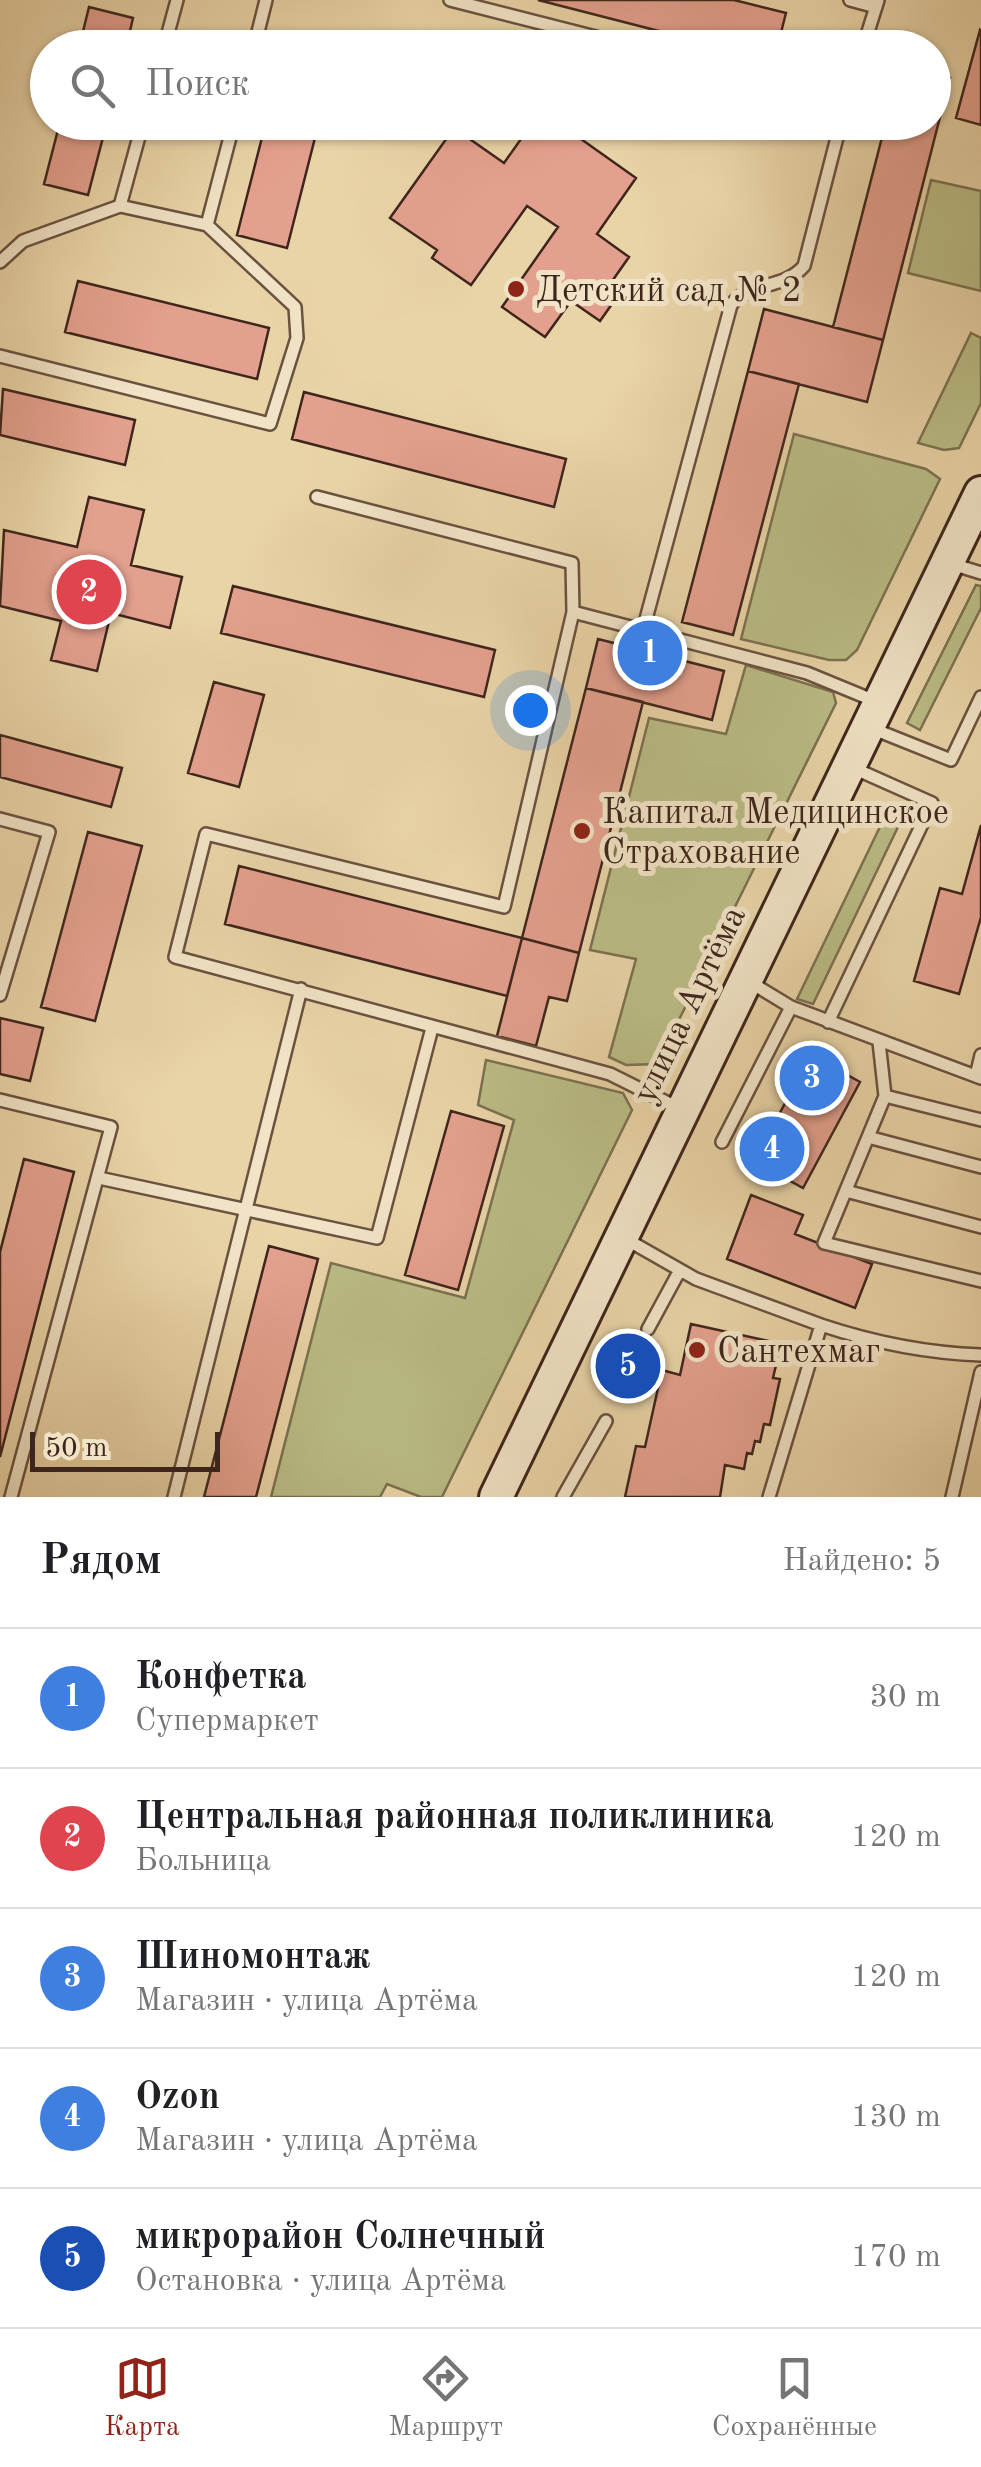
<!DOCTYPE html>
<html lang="ru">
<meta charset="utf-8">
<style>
body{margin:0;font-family:"Old Standard TT",serif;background:#f6f6f6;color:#202124}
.scale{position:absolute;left:30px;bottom:25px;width:190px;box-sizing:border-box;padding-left:10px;border:5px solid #3f261d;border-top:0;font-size:28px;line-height:35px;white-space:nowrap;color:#3f261d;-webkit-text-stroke:8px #f1e3c6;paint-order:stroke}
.you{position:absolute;left:530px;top:710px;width:35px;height:35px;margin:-25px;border:8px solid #fff;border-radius:50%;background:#1a73e8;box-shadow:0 0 0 15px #1a73e833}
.badge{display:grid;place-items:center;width:65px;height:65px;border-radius:50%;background:#8f2418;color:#fff;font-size:32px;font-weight:700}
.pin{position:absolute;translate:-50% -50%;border:5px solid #fff;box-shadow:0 2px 10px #0006}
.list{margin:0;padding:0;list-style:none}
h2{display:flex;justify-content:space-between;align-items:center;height:130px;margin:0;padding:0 40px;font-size:42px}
h2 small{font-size:32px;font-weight:400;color:#757577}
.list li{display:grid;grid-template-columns:65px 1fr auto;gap:30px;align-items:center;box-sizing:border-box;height:140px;padding:0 40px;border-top:2px solid #e0e0e0}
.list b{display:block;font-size:38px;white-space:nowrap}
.list p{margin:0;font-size:32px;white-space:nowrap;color:#757577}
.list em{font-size:32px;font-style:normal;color:#757577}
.icon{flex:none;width:55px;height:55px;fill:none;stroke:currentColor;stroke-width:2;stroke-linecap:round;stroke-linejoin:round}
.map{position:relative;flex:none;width:981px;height:1497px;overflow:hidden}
.search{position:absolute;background:#fff;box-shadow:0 2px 8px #0004;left:30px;right:30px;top:30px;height:110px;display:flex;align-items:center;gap:25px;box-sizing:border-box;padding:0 35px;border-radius:55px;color:#757577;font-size:38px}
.sheet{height:830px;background:#fff}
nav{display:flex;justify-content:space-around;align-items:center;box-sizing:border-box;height:140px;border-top:2px solid #e0e0e0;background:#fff;font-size:28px;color:#757577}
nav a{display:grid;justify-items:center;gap:5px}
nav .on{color:#8f2418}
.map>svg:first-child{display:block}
.green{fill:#babc85;stroke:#7c7151;stroke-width:2.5}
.building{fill:#e4a08e;stroke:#3f261d;stroke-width:2.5}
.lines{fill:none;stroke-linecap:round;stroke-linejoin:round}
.lane-casing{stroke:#6a5240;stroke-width:16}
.secondary-casing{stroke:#3f261d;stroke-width:38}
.lane{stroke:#f1e3c6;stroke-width:11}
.secondary{stroke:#f1e3c6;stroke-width:32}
.poi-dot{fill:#8f2418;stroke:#f1e3c6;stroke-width:4}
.labels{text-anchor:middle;stroke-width:10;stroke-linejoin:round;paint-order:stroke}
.poi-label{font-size:35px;fill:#3f261d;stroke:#f1e3c6;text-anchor:start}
.street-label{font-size:35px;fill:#3f261d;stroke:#f1e3c6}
</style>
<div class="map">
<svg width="981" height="1497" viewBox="0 0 981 1497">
<rect width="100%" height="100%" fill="#e9d4a7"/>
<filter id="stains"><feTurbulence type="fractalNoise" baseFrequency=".002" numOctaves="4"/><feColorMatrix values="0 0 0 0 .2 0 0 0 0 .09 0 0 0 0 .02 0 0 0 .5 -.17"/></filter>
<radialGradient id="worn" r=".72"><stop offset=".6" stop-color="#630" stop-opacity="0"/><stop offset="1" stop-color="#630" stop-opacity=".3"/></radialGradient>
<!-- green -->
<path class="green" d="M931 180 981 191V291L908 273Z
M971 333 981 338V403L959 448 944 450 918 443Z
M794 434 926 469 940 479 857 650 846 660H829L741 639Z
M976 585 981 586V608L920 730 907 723Z
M746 665 833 692 836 703 657 1064 626 1065 609 1057 636 959 590 950 649 718 726 734Z
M900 802 908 806 813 1004 797 999 890 806Z
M486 1060 623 1093 632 1110 442 1497H421L387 1484 380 1497H271L331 1263 465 1298 514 1120 478 1105Z"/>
<!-- building -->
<path class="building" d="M538 0H734L786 13 777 48H725Z
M89 7 133 18 126 48H79Z
M980 30 981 31V125L956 118Z
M934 74 950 78 883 340 833 327 886 122H934Z
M60 122H107L88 195 44 184Z
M266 122H319L287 248 237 235Z
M533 122H557L636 178 597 234 629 257 601 297 612 304 600 321 571 301 545 337 502 307 558 227 527 206 471 285 432 258 437 250 390 218 454 128 504 163Z
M78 281 269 328 257 379 65 332Z
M764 309 883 340 867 402 748 371Z
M748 371 799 384 733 635 682 622Z
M3 389 135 420 125 465 0 435Z
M304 392 566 459 554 507 292 439Z
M89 497 144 510 131 565 182 577 170 628 111 613 97 671 51 660 61 621 0 606 4 530 77 547Z
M233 586 495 650 484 697 221 633Z
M598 639 724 671 712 720 586 688Z
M214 682 264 695 239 787 188 773Z
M586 688 643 702 579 953 522 938Z
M0 735 122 768 111 807 0 777Z
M981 825V917L959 994 914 981 940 888 962 894Z
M88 832 142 846 95 1021 41 1007Z
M239 866 522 938 507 996 225 924Z
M522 938 579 953 567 1001 549 997 536 1046 497 1036Z
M0 1018 43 1028 30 1081 0 1074Z
M811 1055 860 1082 803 1188 754 1161Z
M451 1111 504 1126 458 1290 405 1275Z
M24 1159 74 1172 0 1457V1252Z
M751 1195 803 1215 795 1234 872 1264 855 1308 727 1259Z
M269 1246 318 1259 256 1497H204Z
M691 1324 773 1342 772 1347 780 1348 773 1378 780 1379 770 1425 764 1424 760 1442 755 1441 752 1454 747 1453 744 1469 725 1465 720 1497H625L636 1446 645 1447 662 1370 680 1375Z
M633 1342 643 1347 622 1390 612 1385Z"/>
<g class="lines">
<!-- lane casing -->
<g class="lane-casing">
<path id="lane" d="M450 0 639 48
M850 0 876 7
M164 48 177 0
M254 48 266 0
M863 48 878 0
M120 206 143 122
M0 262 23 241 120 206 207 225 234 122
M0 356 270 424 297 338 295 307 207 225
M317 497 572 563 573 612 504 907 206 834 175 957 610 1074 680 1109
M952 564 981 573
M573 612 807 673 875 701
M643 630 731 305C750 281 783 290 804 266L841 122
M871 728 951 760 981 697
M0 819 49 832 0 995
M750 982 791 1007 981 1078
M828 1022 932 803 851 767
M879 1042 885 1096 824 1243 981 1281
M976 1076 981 1055
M885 1096 981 1120
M0 1100 111 1127 11 1497
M868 1137 981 1167
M722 1142 791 1007
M99 1178 377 1238 432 1028
M846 1191 981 1227
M624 1238 696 1279 821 1325 769 1497
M821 1325C875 1343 925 1353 981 1355
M648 1329 680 1270
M174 1497 301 989
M563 1497 606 1421
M952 1497 981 1372"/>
</g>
<!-- secondary casing -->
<g class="secondary-casing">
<path id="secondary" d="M496 1497 981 493"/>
</g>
<!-- lane -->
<use href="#lane" class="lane"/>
<!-- secondary -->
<use href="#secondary" class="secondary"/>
</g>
<!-- markers -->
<g class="poi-dot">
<circle cx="516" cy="289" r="10"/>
<circle cx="582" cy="831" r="10"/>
<circle cx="697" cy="1350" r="10"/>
</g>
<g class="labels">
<!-- poi labels -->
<g class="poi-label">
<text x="536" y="301">Детский сад № 2</text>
<text x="602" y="823">Капитал Медицинское<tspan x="602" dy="40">Страхование</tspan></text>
<text x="717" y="1362">Сантехмаг</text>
</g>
<!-- street labels -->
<g class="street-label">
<text transform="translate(688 1004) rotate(-64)" y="12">улица Артёма</text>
</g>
</g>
<rect width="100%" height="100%" filter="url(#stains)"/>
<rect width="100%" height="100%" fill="url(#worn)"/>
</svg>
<div class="scale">50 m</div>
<div class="you"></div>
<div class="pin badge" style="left:650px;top:653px;background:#3f7fe0">1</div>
<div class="pin badge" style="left:89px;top:592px;background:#e0444e">2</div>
<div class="pin badge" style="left:812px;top:1078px;background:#3f7fe0">3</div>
<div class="pin badge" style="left:772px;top:1149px;background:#3f7fe0">4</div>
<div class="pin badge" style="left:628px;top:1366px;background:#1a4fb4">5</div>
<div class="search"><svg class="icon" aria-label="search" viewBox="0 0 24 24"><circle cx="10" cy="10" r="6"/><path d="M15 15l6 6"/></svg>Поиск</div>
</div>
<section class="sheet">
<h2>Рядом<small>Найдено: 5</small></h2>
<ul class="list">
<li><span class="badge" style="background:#3f7fe0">1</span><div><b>Конфетка</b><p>Супермаркет</p></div><em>30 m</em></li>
<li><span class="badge" style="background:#e0444e">2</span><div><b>Центральная районная поликлиника</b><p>Больница</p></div><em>120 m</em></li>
<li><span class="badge" style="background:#3f7fe0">3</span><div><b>Шиномонтаж</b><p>Магазин · улица Артёма</p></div><em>120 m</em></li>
<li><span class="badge" style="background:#3f7fe0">4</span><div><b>Ozon</b><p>Магазин · улица Артёма</p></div><em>130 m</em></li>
<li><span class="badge" style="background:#1a4fb4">5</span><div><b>микрорайон Солнечный</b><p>Остановка · улица Артёма</p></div><em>170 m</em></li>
</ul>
</section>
<nav>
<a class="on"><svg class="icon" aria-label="map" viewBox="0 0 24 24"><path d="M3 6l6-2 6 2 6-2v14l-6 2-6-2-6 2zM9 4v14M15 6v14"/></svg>Карта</a>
<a><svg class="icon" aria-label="directions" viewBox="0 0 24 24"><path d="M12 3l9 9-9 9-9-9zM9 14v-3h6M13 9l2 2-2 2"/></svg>Маршрут</a>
<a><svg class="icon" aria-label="saved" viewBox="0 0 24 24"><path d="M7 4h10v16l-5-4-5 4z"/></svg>Сохранённые</a>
</nav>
